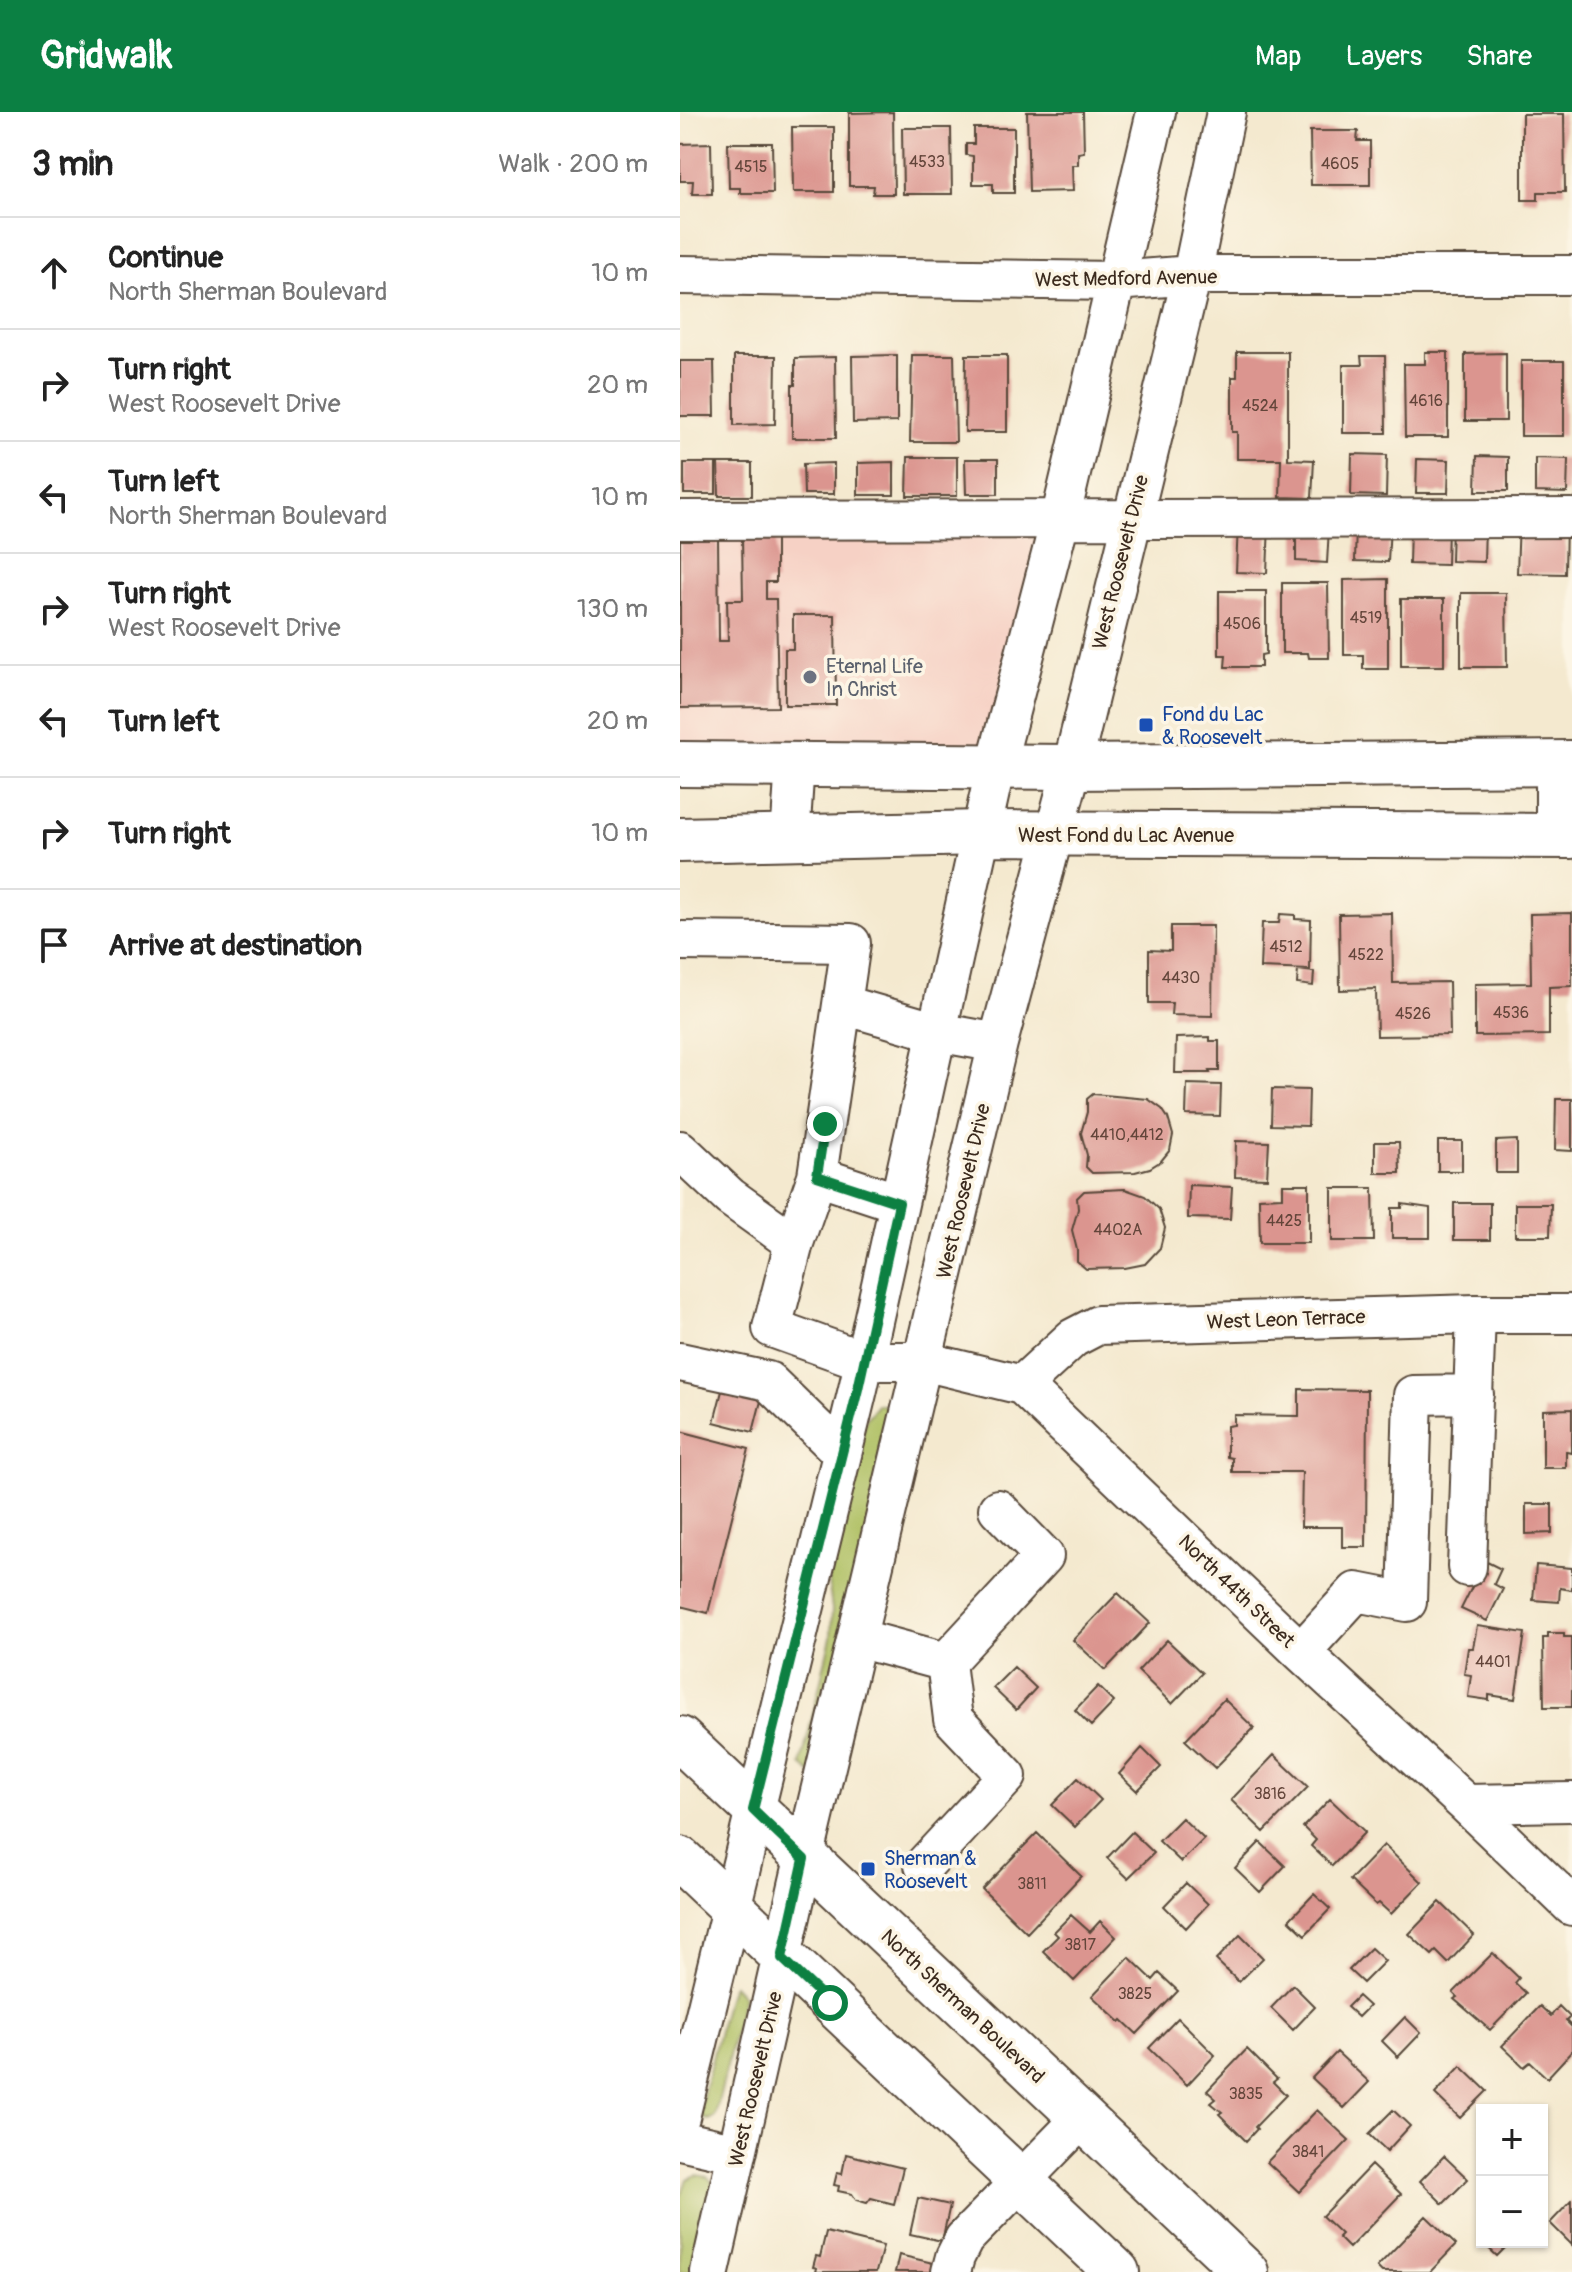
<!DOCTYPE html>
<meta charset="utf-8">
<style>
body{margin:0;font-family:Pangolin,sans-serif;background:#f2f2f2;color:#222}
.controls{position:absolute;right:24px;bottom:24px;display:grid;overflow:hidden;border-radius:0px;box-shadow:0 2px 6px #0004}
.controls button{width:72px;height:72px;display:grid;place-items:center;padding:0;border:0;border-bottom:2px solid #e0e0e0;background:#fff;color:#222;font:40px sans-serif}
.stop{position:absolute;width:24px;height:24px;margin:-18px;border:6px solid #0b8043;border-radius:50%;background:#fff}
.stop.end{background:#0b8043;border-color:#fff;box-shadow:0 2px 8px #0008}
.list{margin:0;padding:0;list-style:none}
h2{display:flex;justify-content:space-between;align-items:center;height:104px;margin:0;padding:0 32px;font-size:34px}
h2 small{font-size:26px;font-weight:400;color:#767676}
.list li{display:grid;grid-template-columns:52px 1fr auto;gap:24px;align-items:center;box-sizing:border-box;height:112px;padding:0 32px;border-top:2px solid #e0e0e0}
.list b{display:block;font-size:30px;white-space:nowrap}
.list p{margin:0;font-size:26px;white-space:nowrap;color:#767676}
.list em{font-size:26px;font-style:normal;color:#767676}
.icon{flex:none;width:44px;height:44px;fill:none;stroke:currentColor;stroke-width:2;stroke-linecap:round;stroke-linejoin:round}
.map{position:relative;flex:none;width:892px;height:2160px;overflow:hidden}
header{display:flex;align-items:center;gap:48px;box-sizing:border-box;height:112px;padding:0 40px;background:#0b8043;color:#fff}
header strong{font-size:38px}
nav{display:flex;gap:44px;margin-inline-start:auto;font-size:28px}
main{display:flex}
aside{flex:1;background:#fff}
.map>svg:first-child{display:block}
.built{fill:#f6d1c5}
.green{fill:#afc063;stroke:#757540;stroke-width:2}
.building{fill:#db958f}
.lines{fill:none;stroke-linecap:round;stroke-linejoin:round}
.minor-casing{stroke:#574739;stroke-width:42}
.major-casing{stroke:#574739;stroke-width:48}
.minor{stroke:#fff;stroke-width:38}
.major{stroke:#fff;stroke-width:44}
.route{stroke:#0b8043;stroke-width:10}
.worship-dot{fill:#6b7280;stroke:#fcf5e5;stroke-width:3}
.transit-dot{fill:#1a4fb4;stroke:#fcf5e5;stroke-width:3}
.labels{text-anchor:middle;stroke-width:7;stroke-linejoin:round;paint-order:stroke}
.number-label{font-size:16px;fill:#63453a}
.street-label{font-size:20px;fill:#3b2a1e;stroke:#fcf5e5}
.worship-label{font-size:20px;fill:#5b616d;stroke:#fcf5e5;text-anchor:start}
.transit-label{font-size:20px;fill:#164399;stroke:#fcf5e5;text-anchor:start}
</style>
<header>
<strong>Gridwalk</strong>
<nav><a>Map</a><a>Layers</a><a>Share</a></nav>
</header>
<main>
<aside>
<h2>3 min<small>Walk · 200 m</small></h2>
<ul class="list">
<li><svg class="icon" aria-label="ahead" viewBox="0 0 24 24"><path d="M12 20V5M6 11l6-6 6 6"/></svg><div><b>Continue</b><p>North Sherman Boulevard</p></div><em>10 m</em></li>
<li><svg class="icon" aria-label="right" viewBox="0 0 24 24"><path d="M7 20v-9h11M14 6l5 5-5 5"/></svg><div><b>Turn right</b><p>West Roosevelt Drive</p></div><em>20 m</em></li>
<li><svg class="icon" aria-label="left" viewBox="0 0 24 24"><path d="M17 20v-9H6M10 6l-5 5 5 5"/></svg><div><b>Turn left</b><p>North Sherman Boulevard</p></div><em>10 m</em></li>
<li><svg class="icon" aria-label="right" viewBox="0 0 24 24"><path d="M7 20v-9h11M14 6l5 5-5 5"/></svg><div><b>Turn right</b><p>West Roosevelt Drive</p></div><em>130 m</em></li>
<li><svg class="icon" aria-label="left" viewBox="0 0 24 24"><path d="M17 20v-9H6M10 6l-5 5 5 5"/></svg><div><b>Turn left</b></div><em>20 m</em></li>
<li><svg class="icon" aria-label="right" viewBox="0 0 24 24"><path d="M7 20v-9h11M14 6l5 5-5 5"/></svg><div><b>Turn right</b></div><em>10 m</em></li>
<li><svg class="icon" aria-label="arrive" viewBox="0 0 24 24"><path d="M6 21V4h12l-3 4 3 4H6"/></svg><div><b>Arrive at destination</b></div></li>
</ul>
</aside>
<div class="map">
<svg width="892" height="2160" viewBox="0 0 892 2160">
<rect width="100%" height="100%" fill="#fcf5e5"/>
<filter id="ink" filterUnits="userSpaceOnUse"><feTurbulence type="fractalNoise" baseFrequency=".0125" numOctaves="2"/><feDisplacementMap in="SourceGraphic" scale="16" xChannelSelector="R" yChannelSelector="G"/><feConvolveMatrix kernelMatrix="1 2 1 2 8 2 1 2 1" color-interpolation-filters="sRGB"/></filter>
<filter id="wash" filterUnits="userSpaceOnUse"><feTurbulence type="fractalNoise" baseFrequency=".006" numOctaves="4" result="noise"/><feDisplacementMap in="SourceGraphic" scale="32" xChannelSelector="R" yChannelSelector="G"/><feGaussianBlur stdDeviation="1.8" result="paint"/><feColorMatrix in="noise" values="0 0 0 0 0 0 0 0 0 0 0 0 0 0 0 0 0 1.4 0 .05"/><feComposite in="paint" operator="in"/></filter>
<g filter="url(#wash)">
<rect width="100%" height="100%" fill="#f4e9cf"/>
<!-- built -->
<path class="built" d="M0 408H380L316 653 0 647Z"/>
<!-- green -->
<path class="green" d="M198 1292 209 1295 212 1315 132 1662 121 1653 151 1525 152 1497 148 1467 186 1307Z
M53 1873 63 1884 35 2005 28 2008 22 2005 20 1997 47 1886Z
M17 2063 28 2065 34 2072 18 2160H0V2087L7 2067Z"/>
<g id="blocks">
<!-- building -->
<path class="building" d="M213 0 214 82H193L194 74H169V1Z
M347 0H403L404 40 398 41V53H392L393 79 349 80Z
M842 2H884L885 80H858V88H842Z
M112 15H154V80H113Z
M222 16H271L272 82H223Z
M294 16H334V81H313V72H293V44L286 43V32H294Z
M630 19H678L677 29H690V73H631Z
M31 31 32 82H12L13 69H0V32Z
M48 31H92L93 81H60V76H49Z
M557 240H608V347L634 348 632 386 600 385 601 347H557V320H552V265H557Z
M745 240H768V325H725L724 252H745Z
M826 241V309H785V242Z
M217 243V310L173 311 172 244Z
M232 243H274L276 330H230Z
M286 243H327V320H285Z
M54 244H96L95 312 54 313Z
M681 244H705L706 321H663V253H682Z
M155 245 156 326H112V273H115V246Z
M0 249H34L35 304H0Z
M841 249H884V324H841Z
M672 342 707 343 706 384 671 383Z
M797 344 828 345V379H796Z
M228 345H277V384H227Z
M855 346 888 347 887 381 855 380Z
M285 347H318V382H286Z
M737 347 769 348 768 381H736Z
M214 350V383H178V351Z
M4 351H36V382H4Z
M38 351H72V384H39Z
M154 351V382H124L123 352Z
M839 409 886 410 885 462 837 461Z
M558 411H589L587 461 556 460Z
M676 412 710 413 708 450 675 449Z
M772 412 805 413 804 450 771 449Z
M730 415 768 416 767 453 729 452Z
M616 416H649L647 451 616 449Z
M38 424 39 529H48L47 488H63L62 424H96V470H86V487H96L98 595 0 596V425Z
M708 467V557H683V543H664V468Z
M602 471H648L649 546H629L628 541H602Z
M539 479H586V542L581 543V555H545L546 543H539Z
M781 481H826L827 555H781Z
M721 487H764V554H721Z
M113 503H155L156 593H105V537H113Z
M712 801 713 871 769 870 770 923 697 924 696 877 660 878 659 802Z
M892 801V874L869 875V923L795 924V872L851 871 850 802Z
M600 802 615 803V807L631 808 630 858 580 856 582 811H599Z
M491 814H533L532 904 491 903 492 891H469V838L491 839Z
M618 858 634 860 633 874 617 872Z
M530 925V929H539V959H529L530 961H495L496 926Z
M507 972 541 973 540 1004 506 1003Z
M592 977 629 978 628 1014 591 1013Z
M413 982 468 987 482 997 488 1006 493 1023 490 1038 481 1049 470 1056 455 1060 412 1061 406 1055 407 1043 401 1021 407 1000V987Z
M876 987H892V1039L875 1038Z
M837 1028V1061H816V1029Z
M556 1029 589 1030 587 1066 555 1065Z
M758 1029H782V1059H758Z
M695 1030H719L720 1061H695Z
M603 1072H629V1131H580L579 1086 603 1085Z
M509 1073 552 1075 550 1107 508 1106Z
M652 1076H693L694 1129H652Z
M445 1077 465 1084 479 1097 485 1116 480 1136 465 1152 445 1156 406 1157 397 1149V1138L392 1118 398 1097 397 1086 404 1079Z
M774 1091H810V1128H774Z
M722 1092 750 1096V1126H712V1096H722Z
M835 1092H871L870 1124H835Z
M43 1275 82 1285 73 1320 34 1310Z
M619 1277 687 1278 686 1435H662V1415H621L622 1360H552V1346L547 1345V1314L554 1313V1303L619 1304Z
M892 1297V1341L886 1340V1356H863V1298Z
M0 1319 69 1337 28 1501 0 1494Z
M846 1392H872V1421L846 1422Z
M805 1449 821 1457 814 1472 823 1477 807 1509 781 1497Z
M856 1453 892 1456V1478L880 1476 879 1490 853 1488Z
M438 1481 470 1511 425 1558 393 1528Z
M797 1514 845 1521 835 1587 809 1583V1588L788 1585 791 1563 784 1562 788 1536H793Z
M868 1521H884V1525H892V1595H864L863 1526H868Z
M487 1528 522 1561 492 1592 458 1559Z
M334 1555 356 1576 336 1598 313 1576Z
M418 1574 434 1590 411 1614 395 1598Z
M544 1587 574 1616 535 1656 505 1628Z
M462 1636 481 1655 457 1679 439 1662Z
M594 1643 628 1675 584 1720 551 1688Z
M398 1666 421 1688 395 1715 372 1693Z
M650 1687 685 1720 652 1754 631 1734 636 1728 623 1715Z
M502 1706 524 1727 501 1750 479 1729Z
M452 1720 474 1741 448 1766 427 1746Z
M357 1721 401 1764 347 1821 302 1777Z
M580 1730 605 1754 580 1780 555 1756Z
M704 1733 742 1770 711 1802 699 1791 696 1793 670 1768Z
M506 1771 528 1792 506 1816 484 1794Z
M634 1782 650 1797 625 1823 609 1808Z
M760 1790 794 1823 768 1851 756 1839 752 1843 729 1822Z
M391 1803 410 1820 420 1809 436 1825 394 1869 363 1839 378 1824 374 1820Z
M560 1823 583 1846 559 1870 536 1848Z
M691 1836 705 1849 683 1871 669 1858Z
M813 1841 839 1866 835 1871 846 1881 810 1918 774 1887 777 1885 773 1881Z
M449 1845 473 1868 479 1861 498 1879 457 1922 442 1908 440 1910 412 1884Z
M613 1873 635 1895 613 1918 591 1896Z
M678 1884 689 1894 678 1905 667 1895Z
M860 1894 871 1904 879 1894 890 1905 886 1909 892 1915V1939L867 1966 850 1950 844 1955 822 1934Z
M725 1905 741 1921 718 1945 702 1929Z
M498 1906 535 1943 507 1973 469 1936Z
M567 1937 597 1967 593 1970 606 1983 575 2015 577 2017 566 2029 539 2002 542 2000 531 1991 536 1987 527 1979Z
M657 1940 689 1970 664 1996 632 1966Z
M781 1954 807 1979 780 2006 755 1982Z
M637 1998 669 2028 619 2080 587 2050Z
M713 1998 730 2014 707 2039 689 2022Z
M166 2042 223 2056 214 2092 191 2086 187 2091 176 2088 172 2082 158 2079 159 2074 154 2073 157 2061 162 2062Z
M764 2044 788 2067 763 2092 740 2069Z
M691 2053 721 2082 669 2136 658 2125 661 2122 642 2104Z
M238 2086 270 2093 262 2129 230 2122Z
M892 2088V2133L870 2111Z
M746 2104 776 2133 750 2160H702L697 2155Z
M146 2120 203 2134 196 2160H136L137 2156 133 2155 136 2144 140 2145Z
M802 2130H831L817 2144Z
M219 2143 253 2151 251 2160H215Z"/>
</g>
</g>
<g filter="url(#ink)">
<use href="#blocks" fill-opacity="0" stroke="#574739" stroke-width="2"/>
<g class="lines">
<!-- minor casing -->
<g class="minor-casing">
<path id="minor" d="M0 163 436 169 512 163H892
M0 408 892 406
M875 724V651
M110 727 115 651
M0 829 171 831 137 1064 114 1131 92 1216 184 1249H243L342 1273 621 1540 786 1692 892 1794
M164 893 257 920 318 931
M0 1038 50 1085 114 1131
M137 1064 219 1091
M0 1250 88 1269 162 1341
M342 1273 393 1226 418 1213 796 1202H892
M787 1455 796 1202
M177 1526 266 1550 364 1444 318 1397
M621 1540 676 1480 727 1490 733 1283 794 1282
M786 1692 892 1690
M244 1753 327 1664 273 1607 266 1550
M0 2005 178 1277 316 653 380 408 476 0
M0 2028 57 2041
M30 2160 124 1747 318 931 392 655 512 163 546 0
M271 2160 275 2145 284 2127 403 2005"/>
</g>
<!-- major casing -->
<g class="major-casing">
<path id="major" d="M0 652 392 655 892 651
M0 728 302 721 892 724
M0 1627 566 2160
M0 1747 437 2160"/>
</g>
<!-- minor -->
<use href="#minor" class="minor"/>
<!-- major -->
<use href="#major" class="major"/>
</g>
</g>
<g class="lines" filter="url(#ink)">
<!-- route -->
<path class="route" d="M145 1012 137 1064 219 1091 178 1277 73 1698 124 1747 102 1846 150 1891"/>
</g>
<!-- markers -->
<circle class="worship-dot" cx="130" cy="565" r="8"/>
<g class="transit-dot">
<rect x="458" y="605" width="16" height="16" rx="4"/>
<rect x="180" y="1749" width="16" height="16" rx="4"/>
</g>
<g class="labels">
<!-- number labels -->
<g class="number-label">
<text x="247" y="55">4533</text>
<text x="660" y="57">4605</text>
<text x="71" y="60">4515</text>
<text x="746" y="294">4616</text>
<text x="580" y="299">4524</text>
<text x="686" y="511">4519</text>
<text x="562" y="517">4506</text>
<text x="606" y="840">4512</text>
<text x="686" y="848">4522</text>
<text x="501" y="871">4430</text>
<text x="831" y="906">4536</text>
<text x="733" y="907">4526</text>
<text x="447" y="1028">4410,4412</text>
<text x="604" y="1114">4425</text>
<text x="438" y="1123">4402A</text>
<text x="813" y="1555">4401</text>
<text x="590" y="1687">3816</text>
<text x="352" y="1777">3811</text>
<text x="400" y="1838">3817</text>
<text x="455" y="1887">3825</text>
<text x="566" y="1987">3835</text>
<text x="628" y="2045">3841</text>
</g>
<!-- street labels -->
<g class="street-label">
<text transform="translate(446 166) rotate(-1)" y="7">West Medford Avenue</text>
<text transform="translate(440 450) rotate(-76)" y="7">West Roosevelt Drive</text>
<text x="446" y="730">West Fond du Lac Avenue</text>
<text transform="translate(283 1079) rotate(-77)" y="7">West Roosevelt Drive</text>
<text transform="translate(606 1207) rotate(-2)" y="7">West Leon Terrace</text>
<text transform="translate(557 1479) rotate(44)" y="7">North 44th Street</text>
<text transform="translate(283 1894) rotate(43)" y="7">North Sherman Boulevard</text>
<text transform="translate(75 1967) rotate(-77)" y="7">West Roosevelt Drive</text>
</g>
<!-- worship labels -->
<g class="worship-label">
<text x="146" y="561">Eternal Life<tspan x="146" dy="23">In Christ</tspan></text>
</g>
<!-- transit labels -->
<g class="transit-label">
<text x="482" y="609">Fond du Lac<tspan x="482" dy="23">&amp; Roosevelt</tspan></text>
<text x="204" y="1753">Sherman &amp;<tspan x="204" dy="23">Roosevelt</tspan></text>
</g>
</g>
</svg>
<div class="controls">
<button>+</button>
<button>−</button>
</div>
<div class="stop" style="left:150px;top:1891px"></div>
<div class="stop end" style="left:145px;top:1012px"></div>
</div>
</main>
